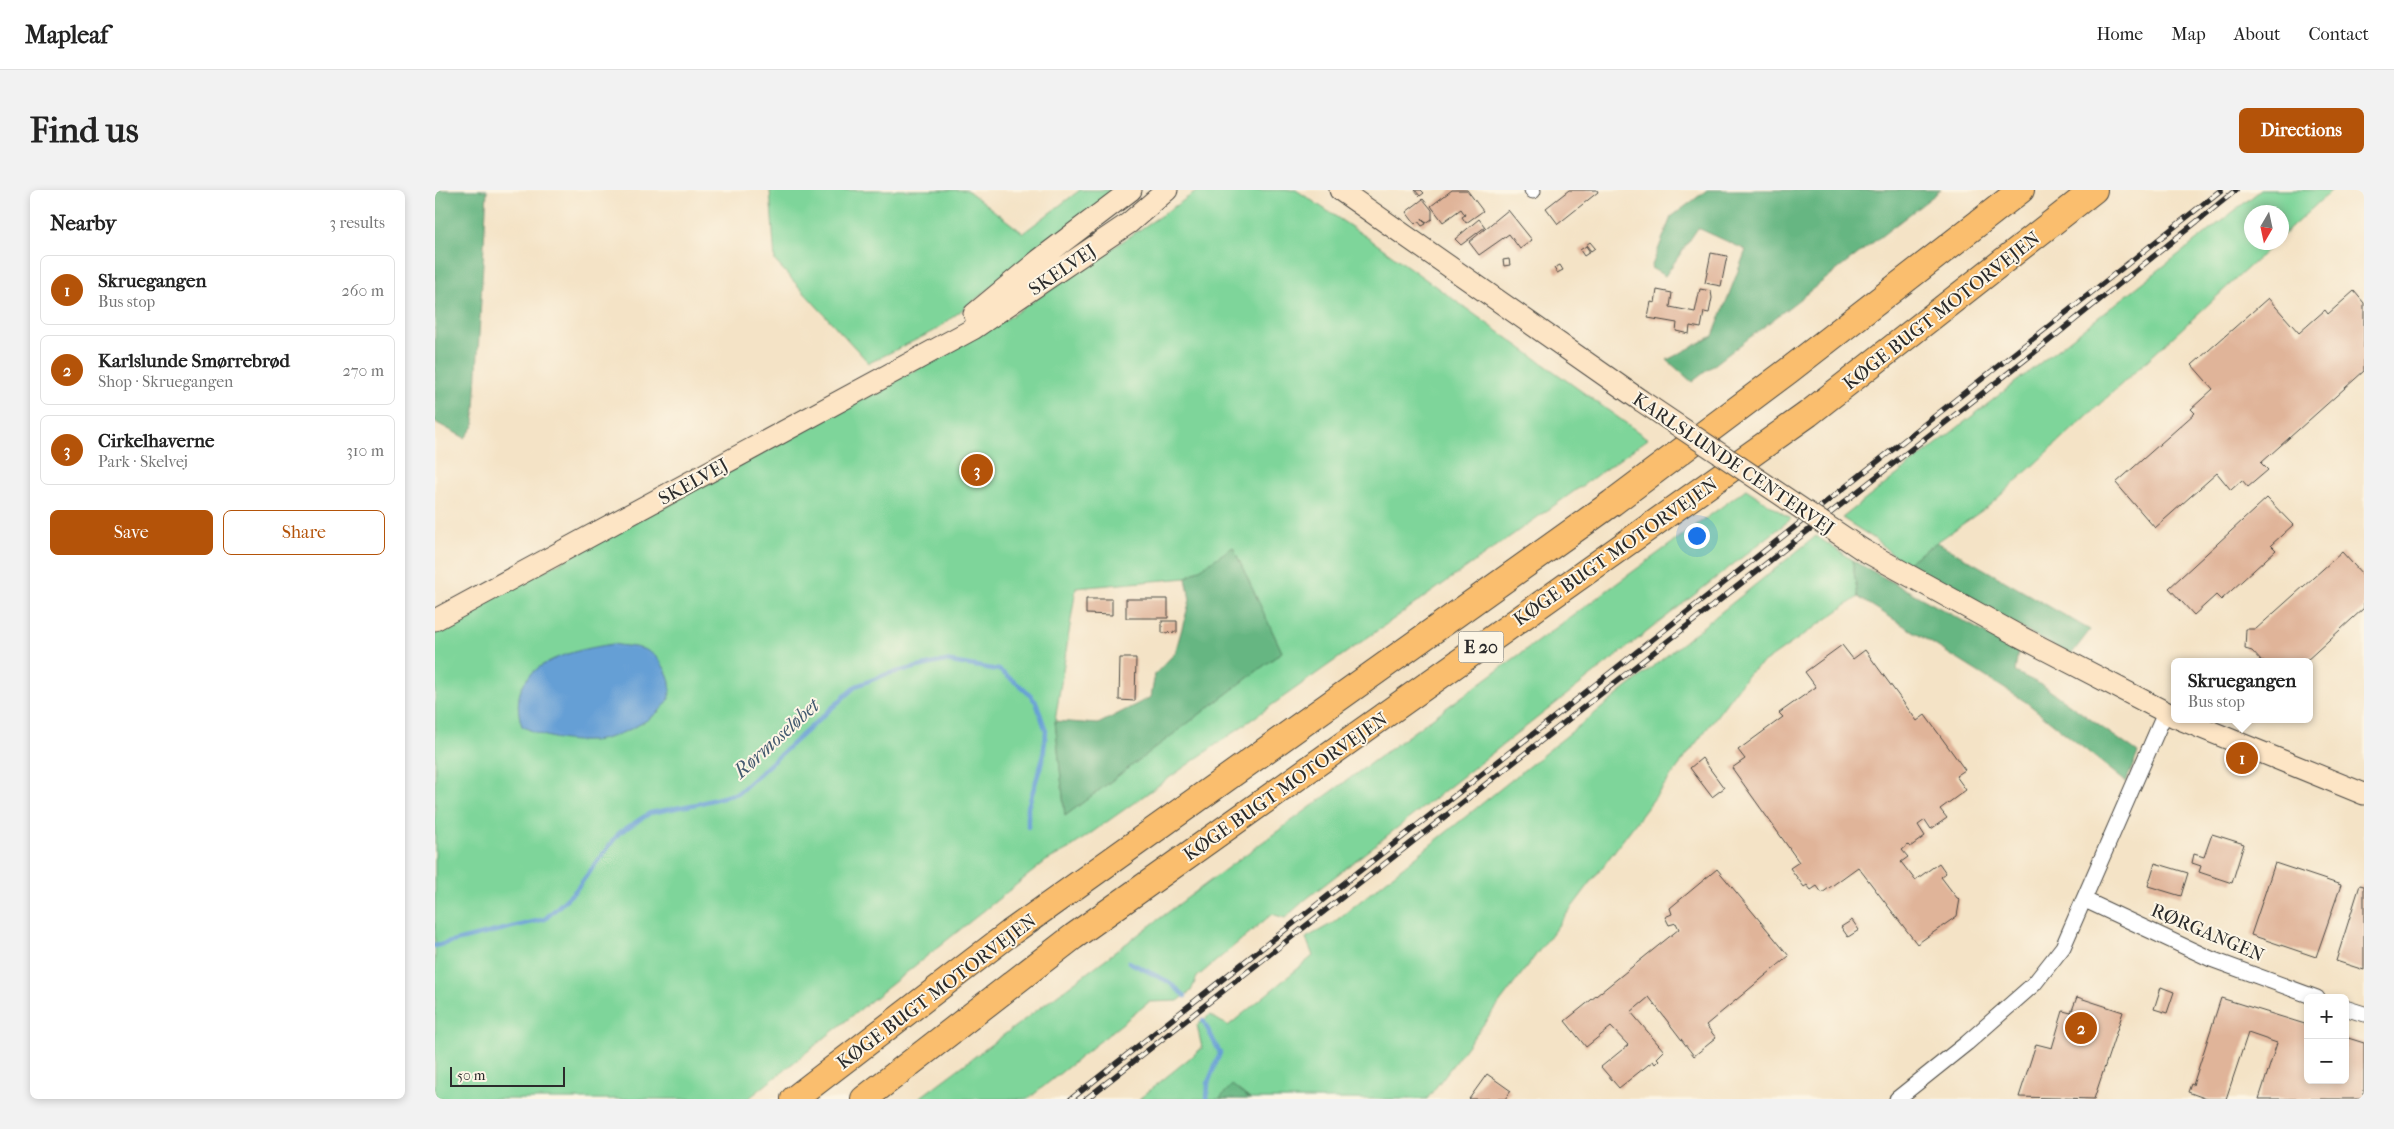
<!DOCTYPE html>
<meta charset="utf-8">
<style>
body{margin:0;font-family:"IM FELL French Canon",serif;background:#f2f2f2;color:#222}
.controls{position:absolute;right:15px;bottom:15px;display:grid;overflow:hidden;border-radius:8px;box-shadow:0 2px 8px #0003}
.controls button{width:45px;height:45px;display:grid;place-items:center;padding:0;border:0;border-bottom:1px solid #e0e0e0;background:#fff;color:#222;font:25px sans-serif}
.compass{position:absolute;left:1809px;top:15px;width:45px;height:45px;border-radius:50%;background:#fff;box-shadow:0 2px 8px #0003;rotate:189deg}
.scale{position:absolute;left:15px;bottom:12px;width:115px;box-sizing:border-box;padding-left:5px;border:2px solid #2b2b2b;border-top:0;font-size:14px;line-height:18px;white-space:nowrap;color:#2b2b2b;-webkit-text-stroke:4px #fcf5e5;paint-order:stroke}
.you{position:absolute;left:1261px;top:345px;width:18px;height:18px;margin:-12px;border:4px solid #fff;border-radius:50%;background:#1a73e8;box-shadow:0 0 0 8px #1a73e833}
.badge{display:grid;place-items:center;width:32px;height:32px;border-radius:50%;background:#b45309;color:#fff;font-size:16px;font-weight:700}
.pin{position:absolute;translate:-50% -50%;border:2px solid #fff;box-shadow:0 1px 5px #0006}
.popup{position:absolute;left:1736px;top:468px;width:142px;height:65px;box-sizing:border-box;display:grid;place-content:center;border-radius:8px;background:#fff;filter:drop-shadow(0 1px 4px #0005);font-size:16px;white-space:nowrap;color:#767676}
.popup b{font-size:19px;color:#222}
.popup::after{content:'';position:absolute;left:50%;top:100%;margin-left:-10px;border:10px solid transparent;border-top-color:#fff}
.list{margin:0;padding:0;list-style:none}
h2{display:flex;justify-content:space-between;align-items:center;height:65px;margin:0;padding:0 20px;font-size:21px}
h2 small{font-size:16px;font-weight:400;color:#767676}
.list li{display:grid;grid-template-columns:32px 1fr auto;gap:15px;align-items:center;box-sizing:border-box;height:70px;margin:0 10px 10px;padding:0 10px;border:1px solid #e0e0e0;border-radius:8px}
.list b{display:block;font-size:19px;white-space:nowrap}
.list p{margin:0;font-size:16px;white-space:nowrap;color:#767676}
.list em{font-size:16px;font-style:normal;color:#767676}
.actions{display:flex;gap:10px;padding:15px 20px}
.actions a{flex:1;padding:11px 0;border:1px solid #b45309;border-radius:8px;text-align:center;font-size:18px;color:#b45309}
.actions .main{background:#b45309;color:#fff}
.map{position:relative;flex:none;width:1929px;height:909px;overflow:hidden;border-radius:8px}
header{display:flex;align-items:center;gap:30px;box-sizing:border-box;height:70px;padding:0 25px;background:#fff;border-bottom:1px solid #e0e0e0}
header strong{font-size:24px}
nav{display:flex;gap:28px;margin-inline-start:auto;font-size:18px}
.intro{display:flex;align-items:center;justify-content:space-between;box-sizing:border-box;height:120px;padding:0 30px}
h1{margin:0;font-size:35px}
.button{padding:12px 22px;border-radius:8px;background:#b45309;color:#fff;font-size:18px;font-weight:700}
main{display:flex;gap:30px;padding:0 30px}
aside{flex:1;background:#fff;border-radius:8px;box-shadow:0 2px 8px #0003}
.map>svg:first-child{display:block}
.green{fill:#7ed59a;stroke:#548062;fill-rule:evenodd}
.forest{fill:#66b682;stroke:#487056}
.water{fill:#659fd5;stroke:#486580}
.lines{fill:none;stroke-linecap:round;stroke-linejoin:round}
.stream{stroke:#659fd5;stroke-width:4.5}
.building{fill:#e0b499}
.street-casing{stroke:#494742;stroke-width:17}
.secondary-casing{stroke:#494742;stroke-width:23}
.highway-casing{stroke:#494742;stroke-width:28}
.street{stroke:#fff;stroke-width:15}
.secondary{stroke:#fde5c5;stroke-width:21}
.highway{stroke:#fabe6e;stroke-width:26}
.rail-casing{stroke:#2b2b2b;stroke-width:5.5}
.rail{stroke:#fcf5e5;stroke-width:4;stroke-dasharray:11;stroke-linecap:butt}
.secondary-bridge-casing{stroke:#494742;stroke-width:23;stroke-linecap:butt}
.secondary-bridge{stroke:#fde5c5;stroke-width:21}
.labels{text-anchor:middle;stroke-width:4;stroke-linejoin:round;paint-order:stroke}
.shield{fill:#fcf5e5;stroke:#6a6863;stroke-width:1}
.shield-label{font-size:18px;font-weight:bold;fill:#2b2b2b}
.street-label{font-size:19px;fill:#2b2b2b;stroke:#fcf5e5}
.water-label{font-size:20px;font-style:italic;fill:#42596f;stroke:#fcf5e5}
</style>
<header>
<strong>Mapleaf</strong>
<nav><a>Home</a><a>Map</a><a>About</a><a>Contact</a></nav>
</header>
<div class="intro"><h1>Find us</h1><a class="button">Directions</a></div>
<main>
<aside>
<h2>Nearby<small>3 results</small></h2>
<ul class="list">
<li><span class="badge">1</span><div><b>Skruegangen</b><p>Bus stop</p></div><em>260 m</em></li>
<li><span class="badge">2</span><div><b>Karlslunde Smørrebrød</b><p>Shop · Skruegangen</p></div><em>270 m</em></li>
<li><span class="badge">3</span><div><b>Cirkelhaverne</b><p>Park · Skelvej</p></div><em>310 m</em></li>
</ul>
<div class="actions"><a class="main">Save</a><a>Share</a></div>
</aside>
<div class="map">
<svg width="1929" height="909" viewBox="0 0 1929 909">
<rect width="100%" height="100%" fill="#fcf5e5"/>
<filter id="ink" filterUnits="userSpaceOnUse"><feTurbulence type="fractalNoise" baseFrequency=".02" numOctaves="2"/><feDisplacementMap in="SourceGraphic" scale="10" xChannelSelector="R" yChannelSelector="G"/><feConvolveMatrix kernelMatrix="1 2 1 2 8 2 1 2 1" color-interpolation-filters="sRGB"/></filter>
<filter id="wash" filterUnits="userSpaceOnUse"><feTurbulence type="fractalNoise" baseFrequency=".0096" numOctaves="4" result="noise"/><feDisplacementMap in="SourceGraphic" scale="20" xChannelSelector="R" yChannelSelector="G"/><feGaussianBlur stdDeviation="1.12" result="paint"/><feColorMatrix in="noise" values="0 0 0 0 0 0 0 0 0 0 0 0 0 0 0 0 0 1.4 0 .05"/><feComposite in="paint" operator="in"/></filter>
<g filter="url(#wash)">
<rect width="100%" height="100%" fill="#f4e3c6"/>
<!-- green -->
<path class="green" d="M335 0H532L588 43 645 0H682L501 140 434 173 340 71Z
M764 0H861L936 50 1213 249 635 658 611 671 313 909H0V440L558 138ZM798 358 847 462 630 626 620 531 641 398 751 388Z
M1826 0H1897L1847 46 1846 22H1816V52L1840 53 1555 315 1469 375 1440 349 1407 328Z
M1311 299 1356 329 870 710 850 728 837 724 762 787 756 801 743 811 714 812 593 909H483L799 673Z
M1381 346 1417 370 1423 407 1314 483 992 909H815L797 896 784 909H704L767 858 762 835 775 825 793 836 878 766 871 748 898 733Z"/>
<!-- forest -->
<path class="forest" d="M0 0H52L39 236 30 248 0 232Z
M1272 0H1506L1257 192 1232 170 1278 146 1311 60 1263 38 1230 86 1216 78 1236 27Z
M1502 352 1655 440 1636 465 1469 375Z
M798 357 847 462 630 626 620 531 663 534 716 507 720 484 740 463 755 410 751 388Z
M1417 370 1583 461 1580 482 1607 495 1703 563 1691 592 1591 512 1423 407Z
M797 895 815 909H784Z"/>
<!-- water -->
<path class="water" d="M178 454C187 456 199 456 208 459 219 463 224 469 230 479 235 488 237 497 234 508 227 528 176 551 156 551 132 552 108 548 87 536 67 475 133 461 178 454Z"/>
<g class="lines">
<!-- stream -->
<path class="stream" d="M0 756 110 729 140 701 184 643 215 623 262 614 303 603 421 496 452 484 510 471 564 480 588 498 601 512 611 541 608 568 593 617V637
M694 772 734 792 750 806
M768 830 785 863 773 893 772 909"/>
</g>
<g id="blocks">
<!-- building -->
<path class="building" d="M980 0H986L989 3 985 6Z
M1017 0H1032L1048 21 1031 33 1027 27 1030 25 1026 19 1008 32 996 16Z
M1134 0H1162L1163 2 1123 34 1111 18Z
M988 9 997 20V29L991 33 987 28 991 34 987 36 983 31 980 34 971 22Z
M1073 20 1097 50 1085 59 1074 44 1044 65 1034 52Z
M1044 29 1050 37 1026 55 1020 49Z
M1155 52 1160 58 1156 61 1151 55Z
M1151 56 1155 62 1149 66 1145 60Z
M1276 63 1292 66 1286 96 1270 93Z
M1074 69 1075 75 1069 76 1068 70Z
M1125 75 1128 80 1122 83 1119 78Z
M1265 99 1276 101 1277 108 1274 123 1269 122 1266 138 1255 136 1254 144 1241 141 1242 133 1213 128 1216 112 1220 113 1222 100 1237 103 1235 117 1260 122Z
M1919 101 1929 113V181L1826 273 1833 280 1813 297 1807 290 1796 300 1782 283 1720 338 1681 293 1760 223 1756 219 1778 199 1757 175 1833 108 1864 143 1890 120 1893 124Z
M533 284a10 10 0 1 1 20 0a10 10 0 1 1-20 0Z
M1832 308 1858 335 1836 355 1841 360 1786 410 1781 405 1759 425 1734 398Z
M1907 362 1929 386V418L1870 472H1827L1817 461 1810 459 1811 439H1821Z
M651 409H677V425L651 424Z
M691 409H733V428H691Z
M727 431H742V442L727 443Z
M1407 455 1418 469 1430 460 1482 531 1490 525 1530 580 1521 586 1531 600 1505 619 1512 628 1496 639 1490 630 1483 635 1490 646 1475 657 1473 655 1467 660 1473 667 1466 672 1480 690 1504 673 1511 683 1506 687 1522 708 1525 709 1522 726 1482 754 1423 677 1387 703 1382 696 1376 700 1372 695 1369 697 1355 678 1364 672 1297 578 1310 569 1303 560 1348 527 1344 523 1381 497 1370 482Z
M685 468H701L700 511 684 510Z
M1267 568 1289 598 1277 607 1255 578Z
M1777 644 1809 654 1797 693 1764 682 1766 676 1757 673 1759 664 1769 667Z
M1720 673 1753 683 1746 706 1713 696Z
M1840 673 1906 695 1881 767 1816 745Z
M1282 679 1354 766 1271 835 1281 848 1259 866 1214 807 1196 822 1229 861 1222 868 1224 870 1220 874 1218 871 1184 898 1166 877 1193 855 1176 837 1151 857 1130 831 1244 739 1241 733 1234 735 1230 727 1237 724 1235 718Z
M1925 695 1929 696V780L1901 771Z
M1417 730 1424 740 1413 747 1406 737Z
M1726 797 1739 802 1732 823 1719 819Z
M1642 807 1688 822 1659 909 1584 907 1601 854 1617 858 1628 821 1636 823Z
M1786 808 1873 835V890H1910V847L1929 853V909H1824L1842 853 1813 843 1791 909H1772L1753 902 1756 894 1758 895Z
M1052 884 1076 901 1070 909H1034Z"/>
</g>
</g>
<g filter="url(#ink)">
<use href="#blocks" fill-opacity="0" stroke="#494742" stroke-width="1"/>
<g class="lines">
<!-- street casing -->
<g class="street-casing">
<path id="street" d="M1097 0 1098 1
M1650 710 1776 769 1882 808
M1910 818 1929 824
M1462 909 1532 853 1599 794 1628 757 1730 523"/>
</g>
<!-- secondary casing -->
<g class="secondary-casing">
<path id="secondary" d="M905 0 1205 210
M539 124 604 70 696 0
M1428 360 1584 446 1740 527
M0 430 538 139 694 33 732 0
M1745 529 1929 604"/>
</g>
<!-- highway casing -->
<g class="highway-casing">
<path id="highway" d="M359 909 575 743 1177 313 1353 181 1586 0
M429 909 638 747 1373 224 1659 0"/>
</g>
<!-- street -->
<use href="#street" class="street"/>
<!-- secondary -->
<use href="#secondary" class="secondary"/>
<!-- highway -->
<use href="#highway" class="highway"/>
<!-- rail casing -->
<g class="rail-casing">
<path id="rail" d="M636 909 1786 0
M651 909 1591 169 1801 0"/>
</g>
<!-- rail -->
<use href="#rail" class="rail"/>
<!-- secondary-bridge casing -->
<g class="secondary-bridge-casing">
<path id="secondary-bridge" d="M1205 210 1428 360"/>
</g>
<!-- secondary-bridge -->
<use href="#secondary-bridge" class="secondary-bridge"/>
</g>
</g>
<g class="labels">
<!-- shield labels -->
<rect class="shield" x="1023.5" y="441.5" width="45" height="31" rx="4"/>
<g class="shield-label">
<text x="1046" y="463">E 20</text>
</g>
<!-- street labels -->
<g class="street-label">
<text transform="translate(627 79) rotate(-34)" y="7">SKELVEJ</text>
<text transform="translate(1506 120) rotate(-38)" y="7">KØGE BUGT MOTORVEJEN</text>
<text transform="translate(1299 273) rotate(34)" y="7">KARLSLUNDE CENTERVEJ</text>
<text transform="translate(258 291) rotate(-29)" y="7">SKELVEJ</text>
<text transform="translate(1180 361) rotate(-35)" y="7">KØGE BUGT MOTORVEJEN</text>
<text transform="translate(850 596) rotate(-35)" y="7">KØGE BUGT MOTORVEJEN</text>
<text transform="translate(1773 742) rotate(23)" y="7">RØRGANGEN</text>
<text transform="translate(501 801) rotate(-37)" y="7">KØGE BUGT MOTORVEJEN</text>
</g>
<!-- water labels -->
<g class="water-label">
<text transform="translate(341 548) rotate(-42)" y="7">Rørmoseløbet</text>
</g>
</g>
</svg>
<div class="controls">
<button>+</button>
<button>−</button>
</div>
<svg class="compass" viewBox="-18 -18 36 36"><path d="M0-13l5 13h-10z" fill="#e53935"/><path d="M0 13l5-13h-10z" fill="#767676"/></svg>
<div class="scale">50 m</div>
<div class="you"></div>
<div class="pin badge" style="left:1807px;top:568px">1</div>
<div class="popup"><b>Skruegangen</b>Bus stop</div>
<div class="pin badge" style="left:1646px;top:838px">2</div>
<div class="pin badge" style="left:542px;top:280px">3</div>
</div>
</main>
